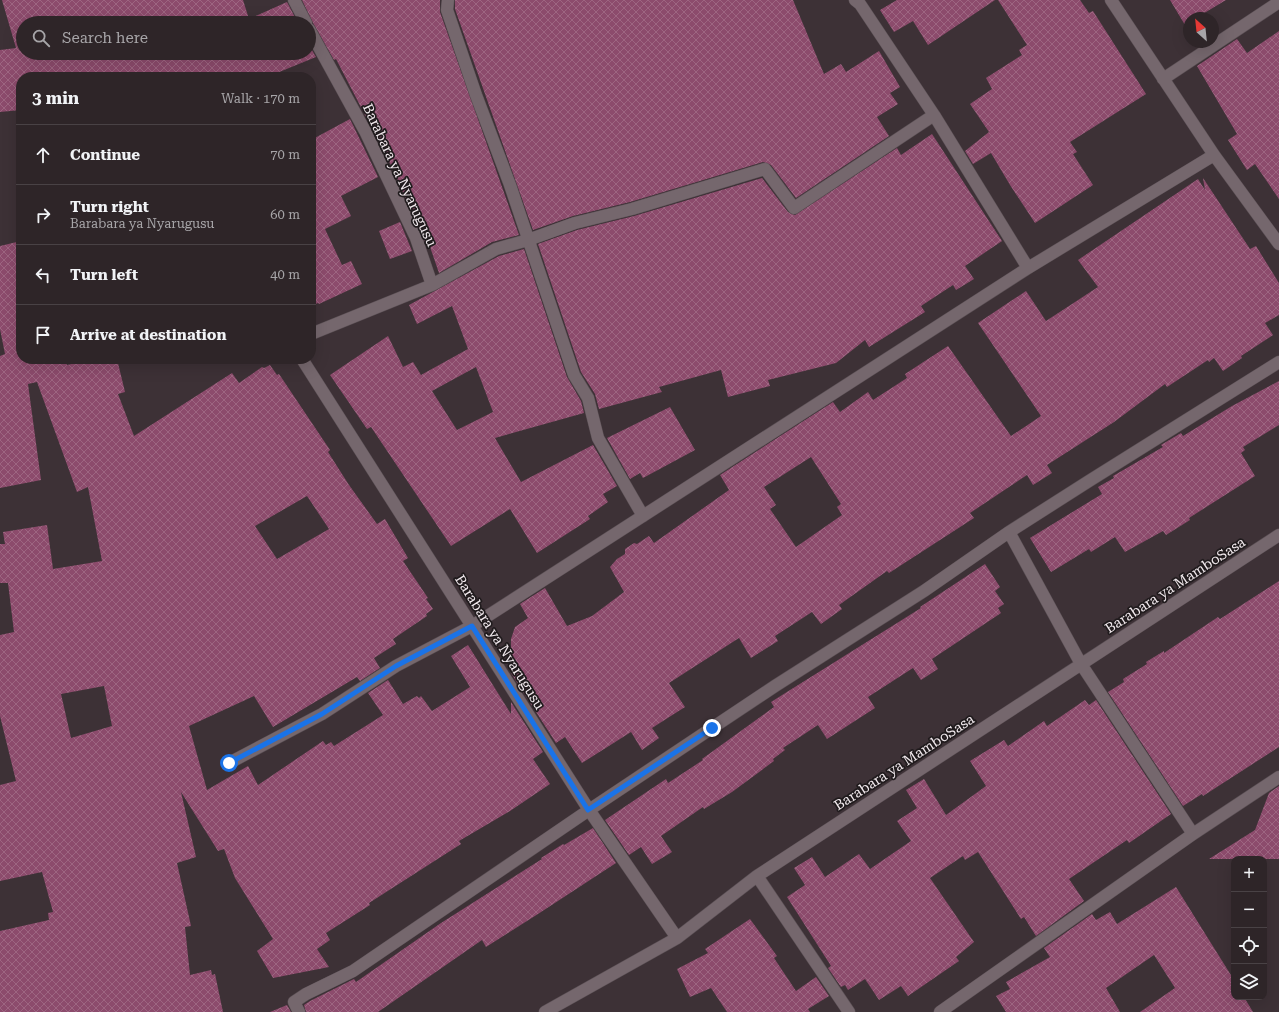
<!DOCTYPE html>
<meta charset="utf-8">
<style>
body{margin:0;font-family:"Roboto Serif",serif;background:#3a3134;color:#f1f3f6}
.controls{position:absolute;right:12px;bottom:12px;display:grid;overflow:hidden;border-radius:8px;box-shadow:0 4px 16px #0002}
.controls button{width:36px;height:36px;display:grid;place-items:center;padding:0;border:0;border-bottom:1px solid #494245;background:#2e2528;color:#f1f3f6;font:20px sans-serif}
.compass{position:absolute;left:1183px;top:12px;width:36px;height:36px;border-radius:50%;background:#2e2528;box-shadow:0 4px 16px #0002;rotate:333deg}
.stop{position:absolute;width:12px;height:12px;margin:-9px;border:3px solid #1a73e8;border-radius:50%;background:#fff}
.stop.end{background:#1a73e8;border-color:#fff;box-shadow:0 1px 4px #0008}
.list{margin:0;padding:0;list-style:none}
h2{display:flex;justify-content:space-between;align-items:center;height:52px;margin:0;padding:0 16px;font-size:17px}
h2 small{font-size:13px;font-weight:400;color:#a7a5a8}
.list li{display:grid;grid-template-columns:26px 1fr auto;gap:12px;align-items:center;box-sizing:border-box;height:60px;padding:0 16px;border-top:1px solid #494245}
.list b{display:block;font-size:15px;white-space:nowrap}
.list p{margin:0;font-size:13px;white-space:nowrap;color:#a7a5a8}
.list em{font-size:13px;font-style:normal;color:#a7a5a8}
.icon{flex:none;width:22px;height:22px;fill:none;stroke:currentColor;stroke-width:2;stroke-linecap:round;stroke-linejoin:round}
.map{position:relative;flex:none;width:1279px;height:1012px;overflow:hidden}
.search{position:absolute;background:#2e2528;box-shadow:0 4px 16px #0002;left:16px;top:16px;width:300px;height:44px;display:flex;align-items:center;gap:10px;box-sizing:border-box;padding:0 14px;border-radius:22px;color:#a7a5a8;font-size:15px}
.panel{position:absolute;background:#2e2528;box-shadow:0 4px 16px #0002;left:16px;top:72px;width:300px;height:292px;border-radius:16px}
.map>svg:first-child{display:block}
.building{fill:url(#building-cross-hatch);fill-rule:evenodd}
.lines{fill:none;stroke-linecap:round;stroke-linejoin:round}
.minor-casing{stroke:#5a4f54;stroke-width:13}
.minor{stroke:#75676d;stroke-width:12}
.route{stroke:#1a73e8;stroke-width:5}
.labels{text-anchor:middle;stroke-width:3.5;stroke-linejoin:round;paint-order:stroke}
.street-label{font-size:14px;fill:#f2eaee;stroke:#201b1d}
</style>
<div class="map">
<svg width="1279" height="1012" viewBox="0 0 1279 1012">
<defs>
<pattern id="building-cross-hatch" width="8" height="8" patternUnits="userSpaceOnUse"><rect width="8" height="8" fill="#8c4b6c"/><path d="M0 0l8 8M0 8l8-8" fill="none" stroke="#9d6581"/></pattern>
</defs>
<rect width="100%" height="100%" fill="#3d3136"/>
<!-- building -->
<path class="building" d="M2 0H243L249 19 287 2 298 23H23V53H309V45L316 57 267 77H21V110L0 112V50L16 48Z
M302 0H440V12L519 235 492 242 439 273 429 244 426 245 393 169 336 59 334 60 313 23Z
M455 0H793L824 74 841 64 846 72 879 51 900 87 890 93 898 104 877 117 889 136 796 198 771 165 763 162 630 202 573 216 533 230 455 9Z
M897 0H995L928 45 913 21 894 32 880 10Z
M998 0H1080L1089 13 1093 11 1146 94 1070 142 1077 152 1073 154 1093 185 1035 223 1010 185 991 153 973 164 965 151 989 132 970 104 992 89 986 78 1022 55 1019 50 1027 45Z
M1170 0H1226L1196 18H1189V22L1185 25Z
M1279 31V199L1255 164 1247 170 1228 140 1237 134 1197 66 1237 39 1247 53Z
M350 119 378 177 341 196 351 216 325 229 342 265 351 261 362 284 319 304 318 303 311 306V140Z
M932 134 1002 241 965 266 974 279 956 290 953 285 921 306 925 312 869 347 865 340 836 363 768 380 770 386 728 397 721 370 659 387 662 392 599 409 595 394 581 372 538 244 577 230 634 216 762 178 788 212 795 215 897 148 901 155Z
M1203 178 1250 249 1256 246 1279 283V315L1265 323 1273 335 1241 356 1242 358 1223 371 1214 358 1209 362 1208 360 1167 387 1165 384 1114 422 1047 465 1052 473 1033 485 1027 475 970 513 974 518 889 573 887 571 839 605 842 609 821 624 812 612 775 636 778 641 751 658 739 638 669 683 685 707 652 728 659 738 642 750 631 732 582 763 565 737 556 743 511 673V639L515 627 528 618 520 604 545 588 567 626 592 616 624 592 610 567 617 559 625 554V549L634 543 637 544 649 536 654 543 729 490 720 475 833 402 840 412 868 392 873 400 907 378 905 374 948 346 1011 436 1041 416 978 323 1026 291 1046 321 1098 287 1078 260 1198 179 1205 190ZM811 457 841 504 837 507 842 515 796 547 770 509 776 505 764 487Z
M400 222 412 251 390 259 379 231Z
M21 241V359H66L67 365 93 359H117L125 392 118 394 134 436 232 373 239 383 262 367 264 368 270 365 277 375 279 374 330 450 328 452 349 485 377 524 385 519 408 558 403 561 428 598 426 599 433 609 426 614 427 616 393 639 396 644 374 658 380 668 360 681 357 677 273 727 254 696 189 726 207 790 248 766 258 785 323 741 326 745 331 742 334 746 383 715 368 693 388 680 403 704 417 696 419 698 421 696 432 711 470 687 451 656 468 645 511 714V702L543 752 533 759 550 784 510 811 459 841 461 844 369 903 370 905 326 933 330 940 317 949 329 967 273 978 257 951 273 939 235 878 224 849 218 851 181 792 196 857 177 863 191 926 185 927 190 975 211 970 212 975 215 974 223 1012H0V931L49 920 48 913 53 912 42 872 0 881V785L16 781 0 716V635L14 632 8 583H0V544H5L3 532 47 525 53 569 102 561 88 487 77 492 37 382 28 384 41 480 0 488V356L5 354 0 329V246ZM307 496 329 529 277 559 255 526ZM104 686 112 726 71 738 61 694Z
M524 249 567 377 581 401 584 413 495 438 521 482 593 445 617 486 603 494 608 502 588 516 590 519 537 553 510 509 451 546 371 427 367 429 330 375 388 336 403 367 413 362 421 375 468 349 452 306 417 324 409 305 499 256ZM476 367 493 412 457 430 432 391Z
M1279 381V425L1243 447 1245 450 1241 453 1255 476 1189 518 1190 520 1166 535 1163 531 1125 552 1115 537 1091 552 1089 549 1051 572 1030 538 1102 494 1098 487 1114 478 1113 476 1163 447 1161 445 1181 433 1183 436 1232 406Z
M670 407 695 450 643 478 640 473 630 479 607 438Z
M985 564 1000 587 995 591 1004 604 998 608 1001 613 932 659 938 669 921 680 913 668 868 697 875 708 827 739 818 725 783 748 785 750 773 759 774 761 732 792 704 809 703 807 661 836 672 852 652 864 641 847 629 855 605 820 666 779 668 783 703 760 702 759 774 707 771 702 921 608 920 607Z
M1279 581V747L1203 796 1202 794 1183 806 1108 692 1124 682 1123 679 1147 664 1146 662 1164 651V653L1218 617 1220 619Z
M1085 700 1089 705 1096 700 1171 814 1129 843 1127 840 1069 879 1084 901 1036 936 1024 917 1021 919 978 852 965 860 963 856 930 878 974 942 956 957 959 961 908 996 901 986 879 1000 865 979 848 990 845 985 841 987 828 968 831 966 787 897 805 885 794 868 812 857 825 877 859 854 870 869 911 841 897 821 917 808 906 790 924 779 946 815 986 786 970 761 1004 740 1008 746 1044 721 1047 726Z
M1279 786V859H1209L1255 830 1269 793Z
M593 828 616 863 538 914 486 947 482 940 378 1012H306L304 1005 310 1001 354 979 356 982 441 923 542 859 541 858 563 844 564 845Z
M1176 887 1234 980V997H1244L1253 1012H1140L1175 988 1154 955 1106 988 1120 1012H1006L996 996 1010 989 1006 982 1050 957 1044 948 1092 914 1096 920 1110 912 1117 924Z
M750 919 777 956 774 958 796 991 816 977 829 996 808 1009 810 1012H727L711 988 690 997 677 969 708 953 705 949Z
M287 1005 291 1012H270Z"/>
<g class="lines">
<!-- minor casing -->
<g class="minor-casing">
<path id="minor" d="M294 0 306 23
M448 0 447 10 476 95 510 185 574 375 588 398 598 438 643 516
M855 0 860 4 934 115 1028 268
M1111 0 1214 155 1279 244
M309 29 365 131 416 238 432 285 311 334
M1163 79 1279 2
M432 285 496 249 528 240 575 223 632 209 765 169 794 208 934 115
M302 359 589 810 677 938
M1009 532 1081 664 1193 834
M229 763 322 714 396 666 472 626 1028 268 1214 155
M757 876 849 1012
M299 1012 294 1002 306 994 353 971 589 810 775 686 924 591 1009 532 1089 481 1279 362
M545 1012 677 938 757 876 1279 535
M940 1012 1193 834 1279 777"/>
</g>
<!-- minor -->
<use href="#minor" class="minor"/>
</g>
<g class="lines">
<!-- route -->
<path class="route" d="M229 763 322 714 396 666 472 626 588 810 712 728"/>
</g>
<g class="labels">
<!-- street labels -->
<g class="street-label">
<text transform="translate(400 175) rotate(65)" y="5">Barabara ya Nyarugusu</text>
<text transform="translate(1175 585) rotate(-33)" y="5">Barabara ya MamboSasa</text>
<text transform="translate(500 642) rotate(58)" y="5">Barabara ya Nyarugusu</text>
<text transform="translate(904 762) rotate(-33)" y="5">Barabara ya MamboSasa</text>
</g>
</g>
</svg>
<div class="controls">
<button>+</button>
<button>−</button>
<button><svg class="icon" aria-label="locate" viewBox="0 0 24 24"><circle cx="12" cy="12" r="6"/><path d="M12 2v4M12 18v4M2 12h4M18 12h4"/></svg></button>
<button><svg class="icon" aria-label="layers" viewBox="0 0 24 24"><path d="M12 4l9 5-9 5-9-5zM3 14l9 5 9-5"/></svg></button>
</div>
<svg class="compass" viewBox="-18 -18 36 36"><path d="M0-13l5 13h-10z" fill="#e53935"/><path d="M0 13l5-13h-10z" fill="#a7a5a8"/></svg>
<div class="stop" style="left:229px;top:763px"></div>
<div class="stop end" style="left:712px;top:728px"></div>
<div class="search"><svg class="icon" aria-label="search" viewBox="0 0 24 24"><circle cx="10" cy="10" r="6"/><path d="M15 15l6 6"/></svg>Search here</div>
<section class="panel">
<h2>3 min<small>Walk · 170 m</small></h2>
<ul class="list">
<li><svg class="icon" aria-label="ahead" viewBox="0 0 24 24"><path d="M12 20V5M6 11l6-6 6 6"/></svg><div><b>Continue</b></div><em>70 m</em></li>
<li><svg class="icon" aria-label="right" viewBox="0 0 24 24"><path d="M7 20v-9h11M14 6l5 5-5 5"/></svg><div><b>Turn right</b><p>Barabara ya Nyarugusu</p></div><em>60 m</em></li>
<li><svg class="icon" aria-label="left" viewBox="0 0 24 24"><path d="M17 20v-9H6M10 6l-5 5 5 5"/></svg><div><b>Turn left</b></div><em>40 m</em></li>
<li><svg class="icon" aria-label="arrive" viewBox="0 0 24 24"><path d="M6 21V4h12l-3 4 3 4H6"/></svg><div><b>Arrive at destination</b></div></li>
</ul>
</section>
</div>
